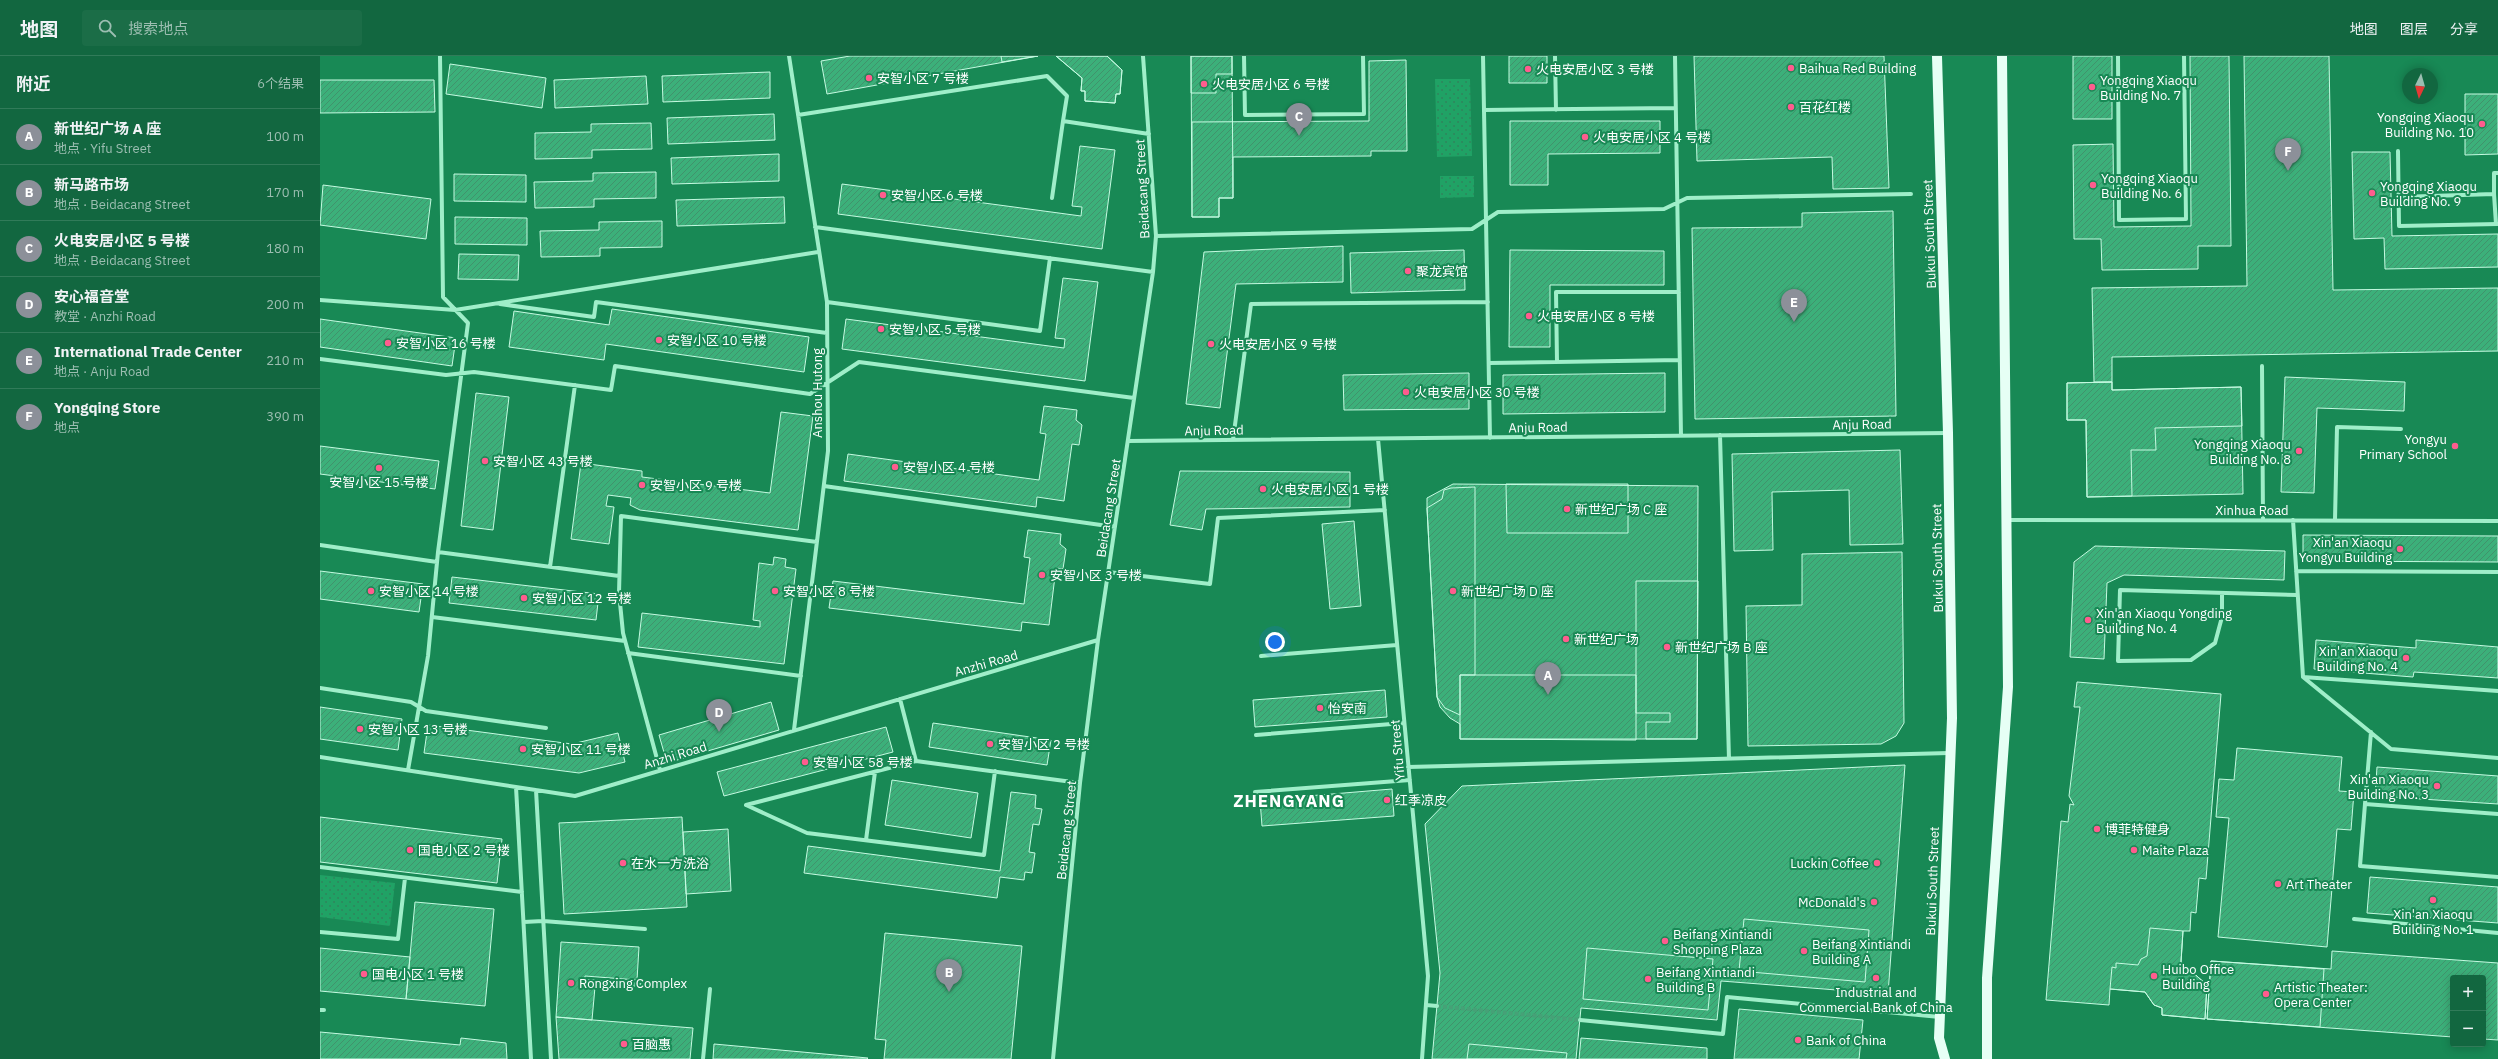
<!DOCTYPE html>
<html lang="zh">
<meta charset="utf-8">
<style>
body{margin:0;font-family:"IBM Plex Sans","Noto Sans SC",sans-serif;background:#1b6d47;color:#f1f3f6}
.controls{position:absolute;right:12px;bottom:12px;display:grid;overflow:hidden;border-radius:4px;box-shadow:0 2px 10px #0003}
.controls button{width:36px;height:36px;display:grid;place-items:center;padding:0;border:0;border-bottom:1px solid #317b59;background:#126740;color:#f1f3f6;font:20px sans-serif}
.compass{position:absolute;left:2082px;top:12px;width:36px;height:36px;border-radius:50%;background:#126740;box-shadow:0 2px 10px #0003;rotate:185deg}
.you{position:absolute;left:955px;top:586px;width:14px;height:14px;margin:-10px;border:3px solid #fff;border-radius:50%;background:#1a73e8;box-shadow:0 0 0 6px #1a73e833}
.badge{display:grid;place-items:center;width:26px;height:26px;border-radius:50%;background:#8c9099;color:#fff;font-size:13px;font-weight:700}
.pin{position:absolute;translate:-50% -33px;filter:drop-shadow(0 1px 2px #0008)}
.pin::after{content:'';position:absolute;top:21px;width:14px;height:12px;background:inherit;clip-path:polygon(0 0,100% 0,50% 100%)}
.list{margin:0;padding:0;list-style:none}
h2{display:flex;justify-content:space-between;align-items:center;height:52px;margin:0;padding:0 16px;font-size:17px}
h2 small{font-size:13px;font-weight:400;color:#9cbeb1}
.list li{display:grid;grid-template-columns:26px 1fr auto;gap:12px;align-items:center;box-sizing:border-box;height:56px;padding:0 16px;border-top:1px solid #317b59}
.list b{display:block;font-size:15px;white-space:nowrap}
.list p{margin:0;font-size:13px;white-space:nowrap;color:#9cbeb1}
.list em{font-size:13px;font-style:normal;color:#9cbeb1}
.icon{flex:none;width:22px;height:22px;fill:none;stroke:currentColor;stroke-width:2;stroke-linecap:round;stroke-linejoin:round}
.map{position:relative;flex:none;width:2178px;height:1003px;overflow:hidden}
header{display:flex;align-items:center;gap:24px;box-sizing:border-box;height:56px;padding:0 20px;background:#126740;border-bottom:1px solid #317b59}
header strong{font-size:19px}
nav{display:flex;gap:22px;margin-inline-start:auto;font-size:14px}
.search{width:280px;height:36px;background:#1b6d47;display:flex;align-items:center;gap:10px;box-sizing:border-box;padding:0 14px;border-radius:4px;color:#9cbeb1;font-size:15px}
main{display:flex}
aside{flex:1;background:#126740}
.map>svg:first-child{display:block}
.grass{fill:url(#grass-dots)}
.building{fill:url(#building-hatch);stroke:#c5fae1}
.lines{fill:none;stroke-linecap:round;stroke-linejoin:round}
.street-tunnel{stroke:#46a177;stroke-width:4;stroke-dasharray:4 2;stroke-linecap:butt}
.street{stroke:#9feec9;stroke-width:4}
.primary{stroke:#e6fff5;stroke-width:10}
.poi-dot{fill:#ff5c8e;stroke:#188955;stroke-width:1.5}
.labels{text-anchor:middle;stroke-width:4;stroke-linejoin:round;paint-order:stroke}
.poi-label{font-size:13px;fill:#fff;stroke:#188955;text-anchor:start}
.street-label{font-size:13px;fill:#fff;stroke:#188955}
.district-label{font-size:17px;font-weight:bold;letter-spacing:1px;fill:#fff;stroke:#188955}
</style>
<header>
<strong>地图</strong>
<div class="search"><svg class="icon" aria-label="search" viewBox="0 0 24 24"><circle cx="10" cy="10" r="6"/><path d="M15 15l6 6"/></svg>搜索地点</div>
<nav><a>地图</a><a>图层</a><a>分享</a></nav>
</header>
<main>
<aside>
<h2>附近<small>6个结果</small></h2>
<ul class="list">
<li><span class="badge">A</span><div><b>新世纪广场 A 座</b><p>地点 · Yifu Street</p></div><em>100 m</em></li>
<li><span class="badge">B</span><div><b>新马路市场</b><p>地点 · Beidacang Street</p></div><em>170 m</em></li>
<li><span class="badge">C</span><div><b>火电安居小区 5 号楼</b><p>地点 · Beidacang Street</p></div><em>180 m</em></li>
<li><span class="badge">D</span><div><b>安心福音堂</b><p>教堂 · Anzhi Road</p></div><em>200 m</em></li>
<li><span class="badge">E</span><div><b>International Trade Center</b><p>地点 · Anju Road</p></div><em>210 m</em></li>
<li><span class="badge">F</span><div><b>Yongqing Store</b><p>地点</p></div><em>390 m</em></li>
</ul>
</aside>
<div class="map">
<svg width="2178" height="1003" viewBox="0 0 2178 1003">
<defs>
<pattern id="grass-dots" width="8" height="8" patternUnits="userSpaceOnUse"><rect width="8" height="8" fill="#20a265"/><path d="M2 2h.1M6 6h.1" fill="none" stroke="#2f845c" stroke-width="1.8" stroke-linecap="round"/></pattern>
<pattern id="building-hatch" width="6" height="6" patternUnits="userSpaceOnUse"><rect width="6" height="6" fill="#3cb07a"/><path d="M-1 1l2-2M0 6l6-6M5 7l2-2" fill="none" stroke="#41926c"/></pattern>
</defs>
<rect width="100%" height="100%" fill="#188955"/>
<!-- grass -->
<path class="grass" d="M1115 23H1150L1152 100 1117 101Z
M1120 120H1154V141L1120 142Z
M0 819 75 827 70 870 0 861Z"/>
<!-- building -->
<path class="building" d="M530 0H718L507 38 501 5Z
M681 0H718L682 6Z
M736 0H787L802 14 800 38H796L795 47 765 45V35H761L762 22Z
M736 0H787L802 14 800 38H796L795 47 765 45V35H761L762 22Z
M871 0H912V18H896V37H871Z
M871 0H912L913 142H899V161H872Z
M1189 0H1227V27H1189Z
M1374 0H1564L1569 132 1513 133 1512 101 1377 105Z
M1753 0H1792V63H1753Z
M1870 0H1909L1911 190H1878V213L1782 214 1781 183H1754L1753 89 1793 88 1794 171 1871 170Z
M1924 0H2009L2013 234 2178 232V295L1792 301V326H1774L1772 232 1927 230Z
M1086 4 1087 95H1051V100L913 101V142H899V161H872V66L1049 65V5Z
M130 8 226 22 222 52 126 38Z
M450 16V42L343 46 342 20Z
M326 20 328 48 235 52 234 24Z
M0 24H114L115 56 0 57Z
M2145 38H2178V98L2145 99Z
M454 58 455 84 348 88 347 62Z
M1190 65H1340V97L1228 98V129H1190Z
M331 67 332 93 272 94V102L215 103V77L271 76V68Z
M760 90 795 94 782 193 518 158 522 128 761 160 762 151 752 150Z
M2032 96H2070L2072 180 2178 178V211L2065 213 2064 182 2034 183Z
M459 98V125L352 128 351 102Z
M336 116V142L274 143V151L215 152 214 126 273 125V117Z
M134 118 206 119V146L134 145Z
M3 129 111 143 106 183 0 169Z
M464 141 465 167 357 170 356 144Z
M1573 155 1576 360 1375 363 1372 172 1482 171V157Z
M135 161 207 162V189L135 188Z
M342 165V191L280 192V200L221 201 220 175 279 174V166Z
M1023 190V226L916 228 900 352 866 348 884 196Z
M1144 194 1145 234 1031 237 1030 197Z
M1190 194 1344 195V229H1230V291H1189Z
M139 198 199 199 198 224 138 223Z
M743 222 778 226 765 325 522 293 526 263 744 292 745 283 735 282Z
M292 253 489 281 484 316 286 288 284 304 189 291 194 255 289 269Z
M0 263 136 282 132 310 0 291Z
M1149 317V353L1024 354 1023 319Z
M1345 317V356L1183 358V319Z
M1965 321 2085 326 2084 355 1997 352 1994 437 1961 436Z
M1792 326V334L1921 331 1922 370 1835 372 1836 394H1811L1812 440 1767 441 1766 364H1747V327Z
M1792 326V334L1921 331 1923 438 1767 441 1766 364H1747V327Z
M156 337 189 341 173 474 141 470Z
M724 350 757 354 756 364 762 369 759 389 752 388 744 445 717 441 716 451 524 425 528 398 719 424 726 378 720 377Z
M461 356 493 360 478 474 320 454 310 449 311 442 288 439 286 450 294 451 289 488 251 483 261 407 322 415V421L450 437Z
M0 390 119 405 115 433 0 418Z
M1580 394 1583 488 1530 489 1529 434 1452 436 1453 494 1414 495 1412 398Z
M860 415 1030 416V451L886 453 882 474 850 469Z
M1133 428 1378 430 1377 683H1140V668L1130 662 1120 651 1117 641 1107 452V442Z
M1186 428H1308V477H1187Z
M1155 431V619H1140V659L1125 652 1117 641 1107 452 1122 443 1124 434 1131 432Z
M1034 465 1041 550 1010 553 1002 468Z
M708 474 741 478 740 488 746 493 743 513 736 512 729 569 702 566 701 575 509 552 513 525 704 548 710 502 704 501Z
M1983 479 2178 480V506L1983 505Z
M1775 490 1965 495 1964 524 1804 519 1787 527 1784 603 1750 601 1754 506Z
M1582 496 1584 667 1576 680 1561 688 1428 690 1426 550 1482 549V498Z
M454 501 466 503 465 511 476 513 464 608 318 591 322 557 440 571V565L433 564 439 507 453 509Z
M0 515 103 528 99 556 0 543Z
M132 521 279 538 276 564 129 547Z
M1316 525H1378L1377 683H1326V666H1350V657H1316Z
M1996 584 2096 592V584L2178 591V622L2094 616 2093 621 1994 613Z
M1140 619H1316V684L1140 683Z
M1757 626 1901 638 1886 823 1879 822 1876 857 1871 856 1870 875H1863L1861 906 1887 929 1885 963 1842 959V952L1834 949 1825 936 1790 933 1789 949 1726 944 1741 765 1748 766 1750 748 1754 749 1749 740 1760 651H1754Z
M1065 634 1067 661 935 671 933 644Z
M451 646 459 674 347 707 339 679Z
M0 651 82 663 78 694 0 683Z
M613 667 731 684 727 709 609 691Z
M108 669 252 688 298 677 305 706 259 717 104 697Z
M566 671 573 696 404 740 397 716Z
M1917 692 2022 701 2019 735 2034 736 2031 774 2017 773 2007 891 1898 881 1909 762 1896 761 1899 723 1914 724Z
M1585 709 1568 938 1401 925 1397 964 1261 952 1256 1003H1112L1120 917 1105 768 1142 730Z
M2057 711 2178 720V748L2055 740Z
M572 724 658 737 651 782 565 769Z
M1072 733 1074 760 942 770 940 744Z
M691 736 716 739 715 752 722 753 719 769 713 768 709 796 715 797 712 817 705 816 704 824 680 821 677 842 484 817 488 790 680 815Z
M0 761 182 783 177 827 0 806Z
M362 761 367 851 244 858 239 767Z
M408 773 411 835 366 838 363 776Z
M2050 821 2178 831V867L2047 857Z
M95 846 174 853 165 950 86 943Z
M1424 863 1549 874 1545 926 1419 915Z
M1830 872 1863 875 1861 906 1887 929 1885 963 1842 959V952L1834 949 1825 936 1790 933 1792 911 1796 912V907L1818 909 1821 903 1827 900Z
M565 877 702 890 691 1003H564L566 984 555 983Z
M241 886 319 891 317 924 265 920 264 930 275 931 272 964 236 961Z
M0 892 90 901 86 943 0 935Z
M1267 892 1393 903 1388 954 1263 943Z
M2012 895 2178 907V984L2163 983V922H2133V981L1887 963 1891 905 2011 913Z
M1891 905 2004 913 2000 971 1887 963Z
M1419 953 1543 964 1539 1003H1414Z
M236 961 373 972 370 1003H239Z
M0 976 140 989 141 982 186 987 187 1003H0Z
M1261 982 1387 992V1003H1259Z
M394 988 548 1002 547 1003H393Z
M1149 988 1247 997 1246 1003H1147Z"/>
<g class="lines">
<!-- street-tunnel -->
<path class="street-tunnel" d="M1117 950 1260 964"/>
<!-- street -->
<path class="street" d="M469 0 507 246 508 395 474 674
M924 0 925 59 1044 58 1043 0
M1163 0 1170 382
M1235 0 1236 54
M1355 0 1361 380
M1798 0 1799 164 1866 163 1864 0
M1164 54 1355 52
M478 59 727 20 747 40 743 65 829 78
M2078 95 2079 170 2178 168
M2174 138 2176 168
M2079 141 2174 138V117H2178
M732 142 743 65
M495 171 833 216
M836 180 1152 173 1178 156 1344 153 1367 142 1591 138
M0 244 135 254 498 196
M507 246 720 275 730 202
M180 248 274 261 276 246 507 277
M0 303 126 319 154 316 291 334 295 310 490 338 539 306 814 342
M1237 306 1236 236H1359
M1169 307 1360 304
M1942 310 1943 464
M1400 379 1409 703
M1058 383 1108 920 1102 1003
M913 384 931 248 1168 246
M808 385 1628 377
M504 430 795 471
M1687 464 2178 465
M1973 464 1983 621 2178 635
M2015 464 2017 371 2081 373
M0 489 117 506
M118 496 299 520
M230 511 255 329
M1976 515 2178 516
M788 516 890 528 898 462 1065 454
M1902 537V561L1895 587 1871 604 1798 605 1800 534 1977 539
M112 561 305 585
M308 597 481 620
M941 600 1077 589
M1983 621 2071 693 2178 702
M0 632 91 646 106 655 226 672
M580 643 596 705 760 727
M2051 676 2045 748 2178 758
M936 679 1084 667
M0 701 255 740 778 584
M1088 711 1629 697
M88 714 108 600 118 496 148 267 123 241 120 0
M340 714 303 577 299 537 301 460 497 486
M196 731 211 1003
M216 734 231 1003
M935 736 1090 724
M2045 748 2040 810 2178 821
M426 749 487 777 664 799 675 715
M426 749 596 705
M546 784 555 716
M0 811 202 836
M2034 863 2178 877
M204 866 223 865 325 873
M0 876 78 883 85 822
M269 925 320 929
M1106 949 1117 950
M0 954H4
M1260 964 1403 978 1407 941 1620 961
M383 1003 390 933
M733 1003 760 727 778 584 833 216 836 180 823 0"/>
<!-- primary -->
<path class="primary" d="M1617 0 1628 377 1632 662 1619 982 1625 1003
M1667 1003V922L1688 631 1682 0"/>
</g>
<!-- markers -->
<g class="poi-dot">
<circle cx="1471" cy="12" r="4"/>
<circle cx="1208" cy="13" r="4"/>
<circle cx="549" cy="22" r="4"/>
<circle cx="884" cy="28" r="4"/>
<circle cx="1772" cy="31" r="4"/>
<circle cx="1471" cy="51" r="4"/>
<circle cx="2162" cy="68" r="4"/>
<circle cx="1265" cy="81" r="4"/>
<circle cx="1773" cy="129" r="4"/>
<circle cx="2052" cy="137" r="4"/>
<circle cx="563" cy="139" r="4"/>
<circle cx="1088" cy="215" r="4"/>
<circle cx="1209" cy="260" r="4"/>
<circle cx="561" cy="273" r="4"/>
<circle cx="339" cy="284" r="4"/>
<circle cx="68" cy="287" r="4"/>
<circle cx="891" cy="288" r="4"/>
<circle cx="1086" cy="336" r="4"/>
<circle cx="2135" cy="390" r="4"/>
<circle cx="1979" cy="395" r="4"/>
<circle cx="165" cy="405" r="4"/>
<circle cx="575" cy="411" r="4"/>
<circle cx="59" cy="412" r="4"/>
<circle cx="322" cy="429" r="4"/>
<circle cx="943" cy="433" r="4"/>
<circle cx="1247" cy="453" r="4"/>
<circle cx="2080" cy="493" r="4"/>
<circle cx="722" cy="519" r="4"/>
<circle cx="51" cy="535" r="4"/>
<circle cx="455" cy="535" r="4"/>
<circle cx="1133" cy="535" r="4"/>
<circle cx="204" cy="542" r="4"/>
<circle cx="1768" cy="564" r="4"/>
<circle cx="1246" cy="583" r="4"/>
<circle cx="1347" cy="591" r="4"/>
<circle cx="2086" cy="602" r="4"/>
<circle cx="1000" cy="652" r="4"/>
<circle cx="40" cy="673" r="4"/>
<circle cx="670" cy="688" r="4"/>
<circle cx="203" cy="693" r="4"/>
<circle cx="485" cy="706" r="4"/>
<circle cx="2117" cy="730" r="4"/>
<circle cx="1067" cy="744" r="4"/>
<circle cx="1777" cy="773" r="4"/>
<circle cx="90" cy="794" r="4"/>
<circle cx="1814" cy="794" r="4"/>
<circle cx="303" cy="807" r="4"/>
<circle cx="1557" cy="807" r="4"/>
<circle cx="1958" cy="828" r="4"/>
<circle cx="2113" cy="844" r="4"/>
<circle cx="1554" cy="846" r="4"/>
<circle cx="1345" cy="885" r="4"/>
<circle cx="1484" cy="895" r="4"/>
<circle cx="44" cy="918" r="4"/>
<circle cx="1834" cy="920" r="4"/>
<circle cx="1556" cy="922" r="4"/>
<circle cx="1328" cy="923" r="4"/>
<circle cx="251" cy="927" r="4"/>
<circle cx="1946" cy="938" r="4"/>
<circle cx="1478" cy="984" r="4"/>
<circle cx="304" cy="988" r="4"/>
</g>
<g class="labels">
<!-- poi labels -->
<g class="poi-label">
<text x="1479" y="17">Baihua Red Building</text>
<text x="1216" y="18">火电安居小区 3 号楼</text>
<text x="557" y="27">安智小区 7 号楼</text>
<text x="1780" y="29">Yongqing Xiaoqu<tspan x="1780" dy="15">Building No. 7</tspan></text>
<text x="892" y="33">火电安居小区 6 号楼</text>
<text x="1479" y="56">百花红楼</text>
<text x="2154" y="66" text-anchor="end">Yongqing Xiaoqu<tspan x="2154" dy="15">Building No. 10</tspan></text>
<text x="1273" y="86">火电安居小区 4 号楼</text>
<text x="1781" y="127">Yongqing Xiaoqu<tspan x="1781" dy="15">Building No. 6</tspan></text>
<text x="2060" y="135">Yongqing Xiaoqu<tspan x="2060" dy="15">Building No. 9</tspan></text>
<text x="571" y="144">安智小区 6 号楼</text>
<text x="1096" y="220">聚龙宾馆</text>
<text x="1217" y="265">火电安居小区 8 号楼</text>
<text x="569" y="278">安智小区 5 号楼</text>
<text x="347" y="289">安智小区 10 号楼</text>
<text x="76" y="292">安智小区 16 号楼</text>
<text x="899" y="293">火电安居小区 9 号楼</text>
<text x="1094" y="341">火电安居小区 30 号楼</text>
<text x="2127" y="388" text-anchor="end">Yongyu<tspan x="2127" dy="15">Primary School</tspan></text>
<text x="1971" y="393" text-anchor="end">Yongqing Xiaoqu<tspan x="1971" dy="15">Building No. 8</tspan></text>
<text x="173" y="410">安智小区 43 号楼</text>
<text x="583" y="416">安智小区 4 号楼</text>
<text x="59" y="431" text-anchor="middle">安智小区 15 号楼</text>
<text x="330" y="434">安智小区 9 号楼</text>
<text x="951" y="438">火电安居小区 1 号楼</text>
<text x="1255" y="458">新世纪广场 C 座</text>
<text x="2072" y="491" text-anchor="end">Xin'an Xiaoqu<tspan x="2072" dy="15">Yongyu Building</tspan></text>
<text x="730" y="524">安智小区 3 号楼</text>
<text x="59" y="540">安智小区 14 号楼</text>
<text x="463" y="540">安智小区 8 号楼</text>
<text x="1141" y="540">新世纪广场 D 座</text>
<text x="212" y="547">安智小区 12 号楼</text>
<text x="1776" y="562">Xin'an Xiaoqu Yongding<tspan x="1776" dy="15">Building No. 4</tspan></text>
<text x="1254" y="588">新世纪广场</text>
<text x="1355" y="596">新世纪广场 B 座</text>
<text x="2078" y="600" text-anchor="end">Xin'an Xiaoqu<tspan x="2078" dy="15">Building No. 4</tspan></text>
<text x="1008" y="657">怡安南</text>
<text x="48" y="678">安智小区 13 号楼</text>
<text x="678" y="693">安智小区 2 号楼</text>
<text x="211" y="698">安智小区 11 号楼</text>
<text x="493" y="711">安智小区 58 号楼</text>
<text x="2109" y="728" text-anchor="end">Xin'an Xiaoqu<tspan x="2109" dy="15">Building No. 3</tspan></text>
<text x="1075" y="749">红季凉皮</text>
<text x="1785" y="778">博菲特健身</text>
<text x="98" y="799">国电小区 2 号楼</text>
<text x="1822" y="799">Maite Plaza</text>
<text x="311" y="812">在水一方洗浴</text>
<text x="1549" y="812" text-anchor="end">Luckin Coffee</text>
<text x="1966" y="833">Art Theater</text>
<text x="1546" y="851" text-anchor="end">McDonald's</text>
<text x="2113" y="863" text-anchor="middle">Xin'an Xiaoqu<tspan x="2113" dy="15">Building No. 1</tspan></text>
<text x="1353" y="883">Beifang Xintiandi<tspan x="1353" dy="15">Shopping Plaza</tspan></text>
<text x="1492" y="893">Beifang Xintiandi<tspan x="1492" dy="15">Building A</tspan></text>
<text x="1842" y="918">Huibo Office<tspan x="1842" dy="15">Building</tspan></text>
<text x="1336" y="921">Beifang Xintiandi<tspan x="1336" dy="15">Building B</tspan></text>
<text x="52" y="923">国电小区 1 号楼</text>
<text x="259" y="932">Rongxing Complex</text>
<text x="1954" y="936">Artistic Theater:<tspan x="1954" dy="15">Opera Center</tspan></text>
<text x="1556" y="941" text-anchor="middle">Industrial and<tspan x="1556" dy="15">Commercial Bank of China</tspan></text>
<text x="1486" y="989">Bank of China</text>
<text x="312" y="993">百脑惠</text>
</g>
<!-- street labels -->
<g class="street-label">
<text transform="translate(822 133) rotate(-93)" y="5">Beidacang Street</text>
<text transform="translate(1609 178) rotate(-92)" y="5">Bukui South Street</text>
<text transform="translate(497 337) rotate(-90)" y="5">Anshou Hutong</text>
<text transform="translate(1542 368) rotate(-1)" y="5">Anju Road</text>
<text transform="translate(1218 371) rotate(-1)" y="5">Anju Road</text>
<text transform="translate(894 374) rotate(-1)" y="5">Anju Road</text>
<text transform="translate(788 452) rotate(-81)" y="5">Beidacang Street</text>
<text x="1932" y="459">Xinhua Road</text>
<text transform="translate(1617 502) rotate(-91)" y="5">Bukui South Street</text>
<text transform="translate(666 607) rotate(-16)" y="5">Anzhi Road</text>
<text transform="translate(1077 694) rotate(-95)" y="5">Yifu Street</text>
<text transform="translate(355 699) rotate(-17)" y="5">Anzhi Road</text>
<text transform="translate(746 774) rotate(-84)" y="5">Beidacang Street</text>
<text transform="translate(1612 825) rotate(-88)" y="5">Bukui South Street</text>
</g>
<!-- district labels -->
<g class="district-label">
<text x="969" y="751">ZHENGYANG</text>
</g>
</g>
</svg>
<div class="controls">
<button>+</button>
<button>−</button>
</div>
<svg class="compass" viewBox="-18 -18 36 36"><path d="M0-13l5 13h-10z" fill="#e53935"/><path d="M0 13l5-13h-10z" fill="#9cbeb1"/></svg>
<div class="you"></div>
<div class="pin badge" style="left:1228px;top:639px">A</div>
<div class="pin badge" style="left:629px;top:936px">B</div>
<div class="pin badge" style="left:979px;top:80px">C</div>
<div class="pin badge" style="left:399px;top:676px">D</div>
<div class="pin badge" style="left:1474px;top:266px">E</div>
<div class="pin badge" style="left:1968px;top:115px">F</div>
</div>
</main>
